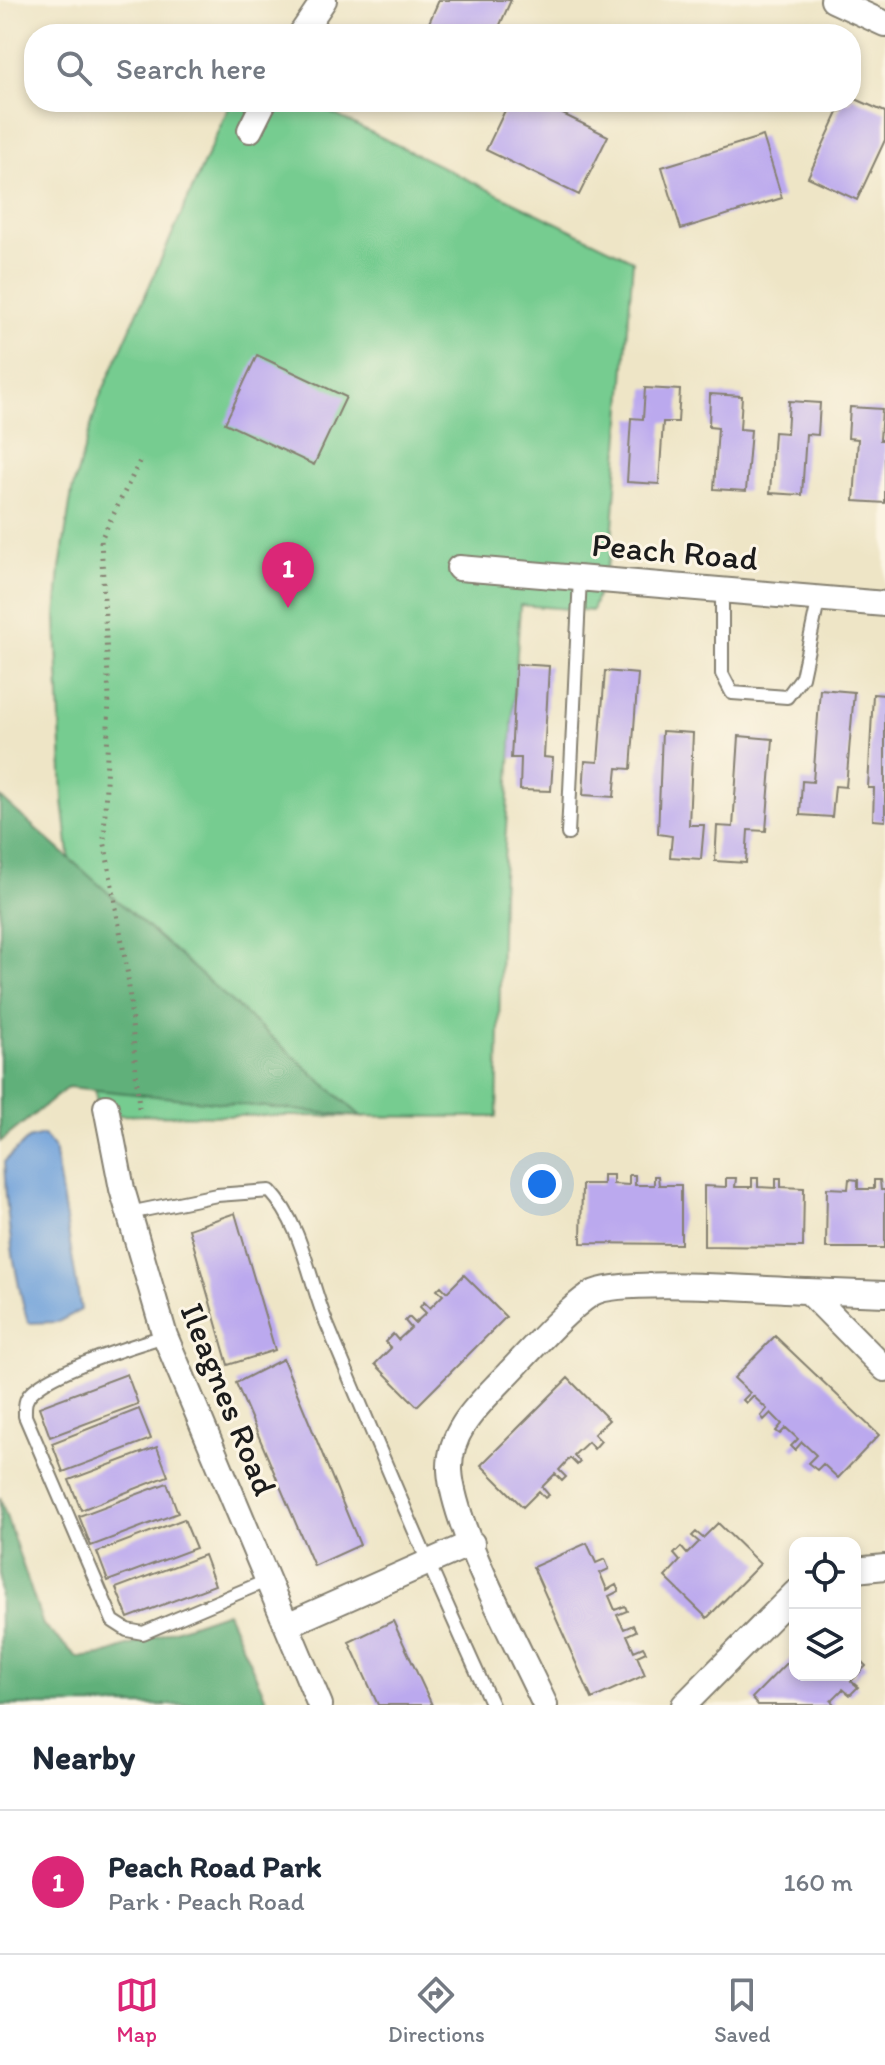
<!DOCTYPE html>
<meta charset="utf-8">
<style>
body{margin:0;font-family:Itim,sans-serif;background:#f2f2f3;color:#1f2937}
.controls{position:absolute;right:24px;bottom:24px;display:grid;overflow:hidden;border-radius:16px;box-shadow:0 4px 12px #0003}
.controls button{width:72px;height:72px;display:grid;place-items:center;padding:0;border:0;border-bottom:2px solid #e0e1e3;background:#fff;color:#1f2937;font:40px sans-serif}
.you{position:absolute;left:542px;top:1184px;width:28px;height:28px;margin:-20px;border:6px solid #fff;border-radius:50%;background:#1a73e8;box-shadow:0 0 0 12px #1a73e833}
.badge{display:grid;place-items:center;width:52px;height:52px;border-radius:50%;background:#db2777;color:#fff;font-size:26px;font-weight:700}
.pin{position:absolute;translate:-50% -66px;filter:drop-shadow(0 2px 4px #0008)}
.pin::after{content:'';position:absolute;top:42px;width:28px;height:24px;background:inherit;clip-path:polygon(0 0,100% 0,50% 100%)}
.list{margin:0;padding:0;list-style:none}
h2{display:flex;justify-content:space-between;align-items:center;height:104px;margin:0;padding:0 32px;font-size:34px}
h2 small{font-size:26px;font-weight:400;color:#747a83}
.list li{display:grid;grid-template-columns:52px 1fr auto;gap:24px;align-items:center;box-sizing:border-box;height:144px;padding:0 32px;border-top:2px solid #e0e1e3}
.list b{display:block;font-size:30px;white-space:nowrap}
.list p{margin:0;font-size:26px;white-space:nowrap;color:#747a83}
.list em{font-size:26px;font-style:normal;color:#747a83}
.icon{flex:none;width:44px;height:44px;fill:none;stroke:currentColor;stroke-width:2;stroke-linecap:round;stroke-linejoin:round}
.map{position:relative;flex:none;width:885px;height:1705px;overflow:hidden}
.search{position:absolute;background:#fff;box-shadow:0 4px 12px #0003;left:24px;right:24px;top:24px;height:88px;display:flex;align-items:center;gap:20px;box-sizing:border-box;padding:0 28px;border-radius:32px;color:#747a83;font-size:30px}
.sheet{height:248px;background:#fff}
nav{display:flex;justify-content:space-around;align-items:center;box-sizing:border-box;height:112px;border-top:2px solid #e0e1e3;background:#fff;font-size:22px;color:#747a83}
nav a{display:grid;justify-items:center;gap:4px}
nav .on{color:#db2777}
.map>svg:first-child{display:block}
.green{fill:#76cc90;stroke:#497456;stroke-width:2}
.forest{fill:#60b07a;stroke:#3e664b;stroke-width:2}
.water{fill:#6fa1da;stroke:#465e7b;stroke-width:2}
.building{fill:#bba9ee}
.lines{fill:none;stroke-linecap:round;stroke-linejoin:round}
.service-casing{stroke:#858071;stroke-width:16}
.minor-casing{stroke:#858071;stroke-width:28}
.path{stroke:#858071;stroke-width:5;stroke-dasharray:2 6;stroke-linecap:butt}
.service{stroke:#fff;stroke-width:12}
.minor{stroke:#fff;stroke-width:24}
.labels{text-anchor:middle;stroke-width:6;stroke-linejoin:round;paint-order:stroke}
.street-label{font-size:34px;fill:#1c1c1c;stroke:#fcf5e5}
</style>
<div class="map">
<svg width="885" height="1705" viewBox="0 0 885 1705">
<rect width="100%" height="100%" fill="#fcf5e5"/>
<filter id="ink" filterUnits="userSpaceOnUse"><feTurbulence type="fractalNoise" baseFrequency=".0125" numOctaves="2"/><feDisplacementMap in="SourceGraphic" scale="16" xChannelSelector="R" yChannelSelector="G"/><feConvolveMatrix kernelMatrix="1 2 1 2 8 2 1 2 1" color-interpolation-filters="sRGB"/></filter>
<filter id="wash" filterUnits="userSpaceOnUse"><feTurbulence type="fractalNoise" baseFrequency=".006" numOctaves="4" result="noise"/><feDisplacementMap in="SourceGraphic" scale="32" xChannelSelector="R" yChannelSelector="G"/><feGaussianBlur stdDeviation="1.8" result="paint"/><feColorMatrix in="noise" values="0 0 0 0 0 0 0 0 0 0 0 0 0 0 0 0 0 1.4 0 .05"/><feComposite in="paint" operator="in"/></filter>
<g filter="url(#wash)">
<rect width="100%" height="100%" fill="#eee5c6"/>
<!-- green -->
<path class="green" d="M231 102H309L633 260 611 553 592 611 520 605 502 892 497 1117 98 1115 63 800 56 617 60 569 72 491 99 399Z"/>
<!-- forest -->
<path class="forest" d="M0 797 362 1117 68 1087 0 1142Z
M0 1498 43 1625 78 1658 101 1655 227 1612 269 1705H0Z"/>
<!-- water -->
<path class="water" d="M43 1135 54 1147 81 1310 58 1322 28 1323C13 1269 6 1218 4 1162L28 1139Z"/>
<g id="blocks">
<!-- building -->
<path class="building" d="M439 0H511L496 34H424Z
M851 97 885 112V140L857 200 808 177 843 102H851Z
M509 102H538L608 136 579 195 486 150Z
M763 136 782 198 681 229 662 167Z
M257 355 346 397 314 465 225 423Z
M645 388 680 390 678 422H663L659 484 627 482 631 418 643 419Z
M710 394 742 396 740 429 751 430 746 491 714 489 718 428 709 427Z
M789 401 820 403 818 435 806 434 802 495 770 493 774 432 787 433Z
M850 407 882 409 880 440H885V503L854 501 858 439 848 438Z
M516 664 549 666 544 757 553 758 551 791 520 790 521 758H511Z
M605 671 638 674 631 769 617 768 614 797 583 795 585 761 598 762Z
M820 689 854 692 846 787 835 786 832 817 800 815 802 781 813 782Z
M873 694 885 695V821L873 820 874 788H868Z
M662 731 693 733 689 825H704L701 859 670 857 672 836 658 834Z
M739 736 773 739 766 831 748 830 746 863 715 861 717 826 733 827Z
M603 1175H613V1184L629 1185V1175H635V1185H654V1176H658L659 1185H681V1244L581 1243 582 1184H603Z
M726 1178H736L735 1187H752V1178H758V1187L776 1188V1178H781V1187L804 1188 803 1247 704 1246V1186L726 1187Z
M849 1179 858 1180V1189H874V1180H880L881 1190H885V1248H826L827 1188 848 1189Z
M235 1213 275 1350 228 1365 189 1229Z
M464 1275 506 1317 417 1406 375 1364 391 1348 385 1342 393 1334 398 1340 411 1328 405 1321 409 1317 415 1323 426 1313 420 1307 424 1302 430 1308 443 1295 437 1290 441 1286 447 1292Z
M775 1336 879 1435 838 1478 823 1464 817 1470 808 1463 816 1455 802 1442 795 1450 791 1446 798 1439 786 1428 780 1434 776 1431 782 1424 771 1413 764 1420 761 1416 767 1409 753 1396 746 1403 743 1400 750 1393 734 1378Z
M283 1359 360 1545 314 1566 236 1383Z
M127 1374 138 1404 50 1437 39 1407Z
M568 1378 609 1420 594 1434 601 1441 594 1449 588 1442 574 1455 580 1462 577 1465 570 1458 559 1470 566 1477 562 1481 555 1474 542 1487 549 1495 545 1498 539 1491 523 1507 481 1465Z
M139 1409 151 1439 63 1472 52 1443Z
M157 1447 168 1476 81 1510 69 1480Z
M167 1483 178 1513 91 1546 79 1516Z
M184 1519 196 1548 108 1581 97 1552Z
M718 1523 760 1564 707 1618 665 1577 680 1561 674 1554 681 1547 687 1554 699 1542 692 1536 696 1532 703 1538Z
M587 1543 596 1563 605 1559 609 1569 600 1573 607 1590 616 1585 619 1591 609 1596 615 1610 625 1606 627 1611 617 1615 624 1629 633 1625 636 1631 627 1635 634 1651 643 1647 646 1652 637 1656 645 1675 592 1699 533 1567Z
M204 1555 215 1585 128 1618 116 1588Z
M393 1621 432 1705H378L349 1642Z
M795 1654V1675H855V1655L866 1666 851 1681 858 1687 850 1695 843 1689 831 1701 835 1705H758L752 1698Z"/>
</g>
</g>
<g filter="url(#ink)">
<use href="#blocks" fill-opacity="0" stroke="#858071" stroke-width="2"/>
<g class="lines">
<!-- service casing -->
<g class="service-casing">
<path id="service" d="M722 589V674L732 693 787 697 802 677 819 597
M568 834 580 577
M129 1213 217 1195 270 1191C303 1226 309 1281 327 1324 380 1452 434 1579 492 1705
M165 1336C135 1345 51 1371 31 1393 24 1400 25 1407 25 1416L113 1621 127 1630 143 1633 266 1581"/>
</g>
<!-- minor casing -->
<g class="minor-casing">
<path id="minor" d="M833 0 885 24
M301 34 324 0
M250 130 264 102
M459 568 885 604
M106 1107 122 1189 165 1336 320 1705
M808 1291 885 1294
M855 1570 885 1567
M287 1625 472 1543
M545 1705C519 1648 453 1528 450 1470 449 1433 476 1407 499 1383 525 1357 562 1313 591 1294 618 1277 768 1290 808 1291L885 1369
M684 1705 795 1593"/>
</g>
<!-- path -->
<path class="path" d="M139 1108 128 976 104 840 109 697 101 539 141 459"/>
<!-- service -->
<use href="#service" class="service"/>
<!-- minor -->
<use href="#minor" class="minor"/>
</g>
</g>
<g class="labels">
<!-- street labels -->
<g class="street-label">
<text transform="translate(675 551) rotate(5)" y="12">Peach Road</text>
<text transform="translate(229 1399) rotate(68)" y="12">Ileagnes Road</text>
</g>
</g>
</svg>
<div class="controls">
<button><svg class="icon" aria-label="locate" viewBox="0 0 24 24"><circle cx="12" cy="12" r="6"/><path d="M12 2v4M12 18v4M2 12h4M18 12h4"/></svg></button>
<button><svg class="icon" aria-label="layers" viewBox="0 0 24 24"><path d="M12 4l9 5-9 5-9-5zM3 14l9 5 9-5"/></svg></button>
</div>
<div class="you"></div>
<div class="pin badge" style="left:288px;top:608px">1</div>
<div class="search"><svg class="icon" aria-label="search" viewBox="0 0 24 24"><circle cx="10" cy="10" r="6"/><path d="M15 15l6 6"/></svg>Search here</div>
</div>
<section class="sheet">
<h2>Nearby<small></small></h2>
<ul class="list">
<li><span class="badge">1</span><div><b>Peach Road Park</b><p>Park · Peach Road</p></div><em>160 m</em></li>
</ul>
</section>
<nav>
<a class="on"><svg class="icon" aria-label="map" viewBox="0 0 24 24"><path d="M3 6l6-2 6 2 6-2v14l-6 2-6-2-6 2zM9 4v14M15 6v14"/></svg>Map</a>
<a><svg class="icon" aria-label="directions" viewBox="0 0 24 24"><path d="M12 3l9 9-9 9-9-9zM9 14v-3h6M13 9l2 2-2 2"/></svg>Directions</a>
<a><svg class="icon" aria-label="saved" viewBox="0 0 24 24"><path d="M7 4h10v16l-5-4-5 4z"/></svg>Saved</a>
</nav>
